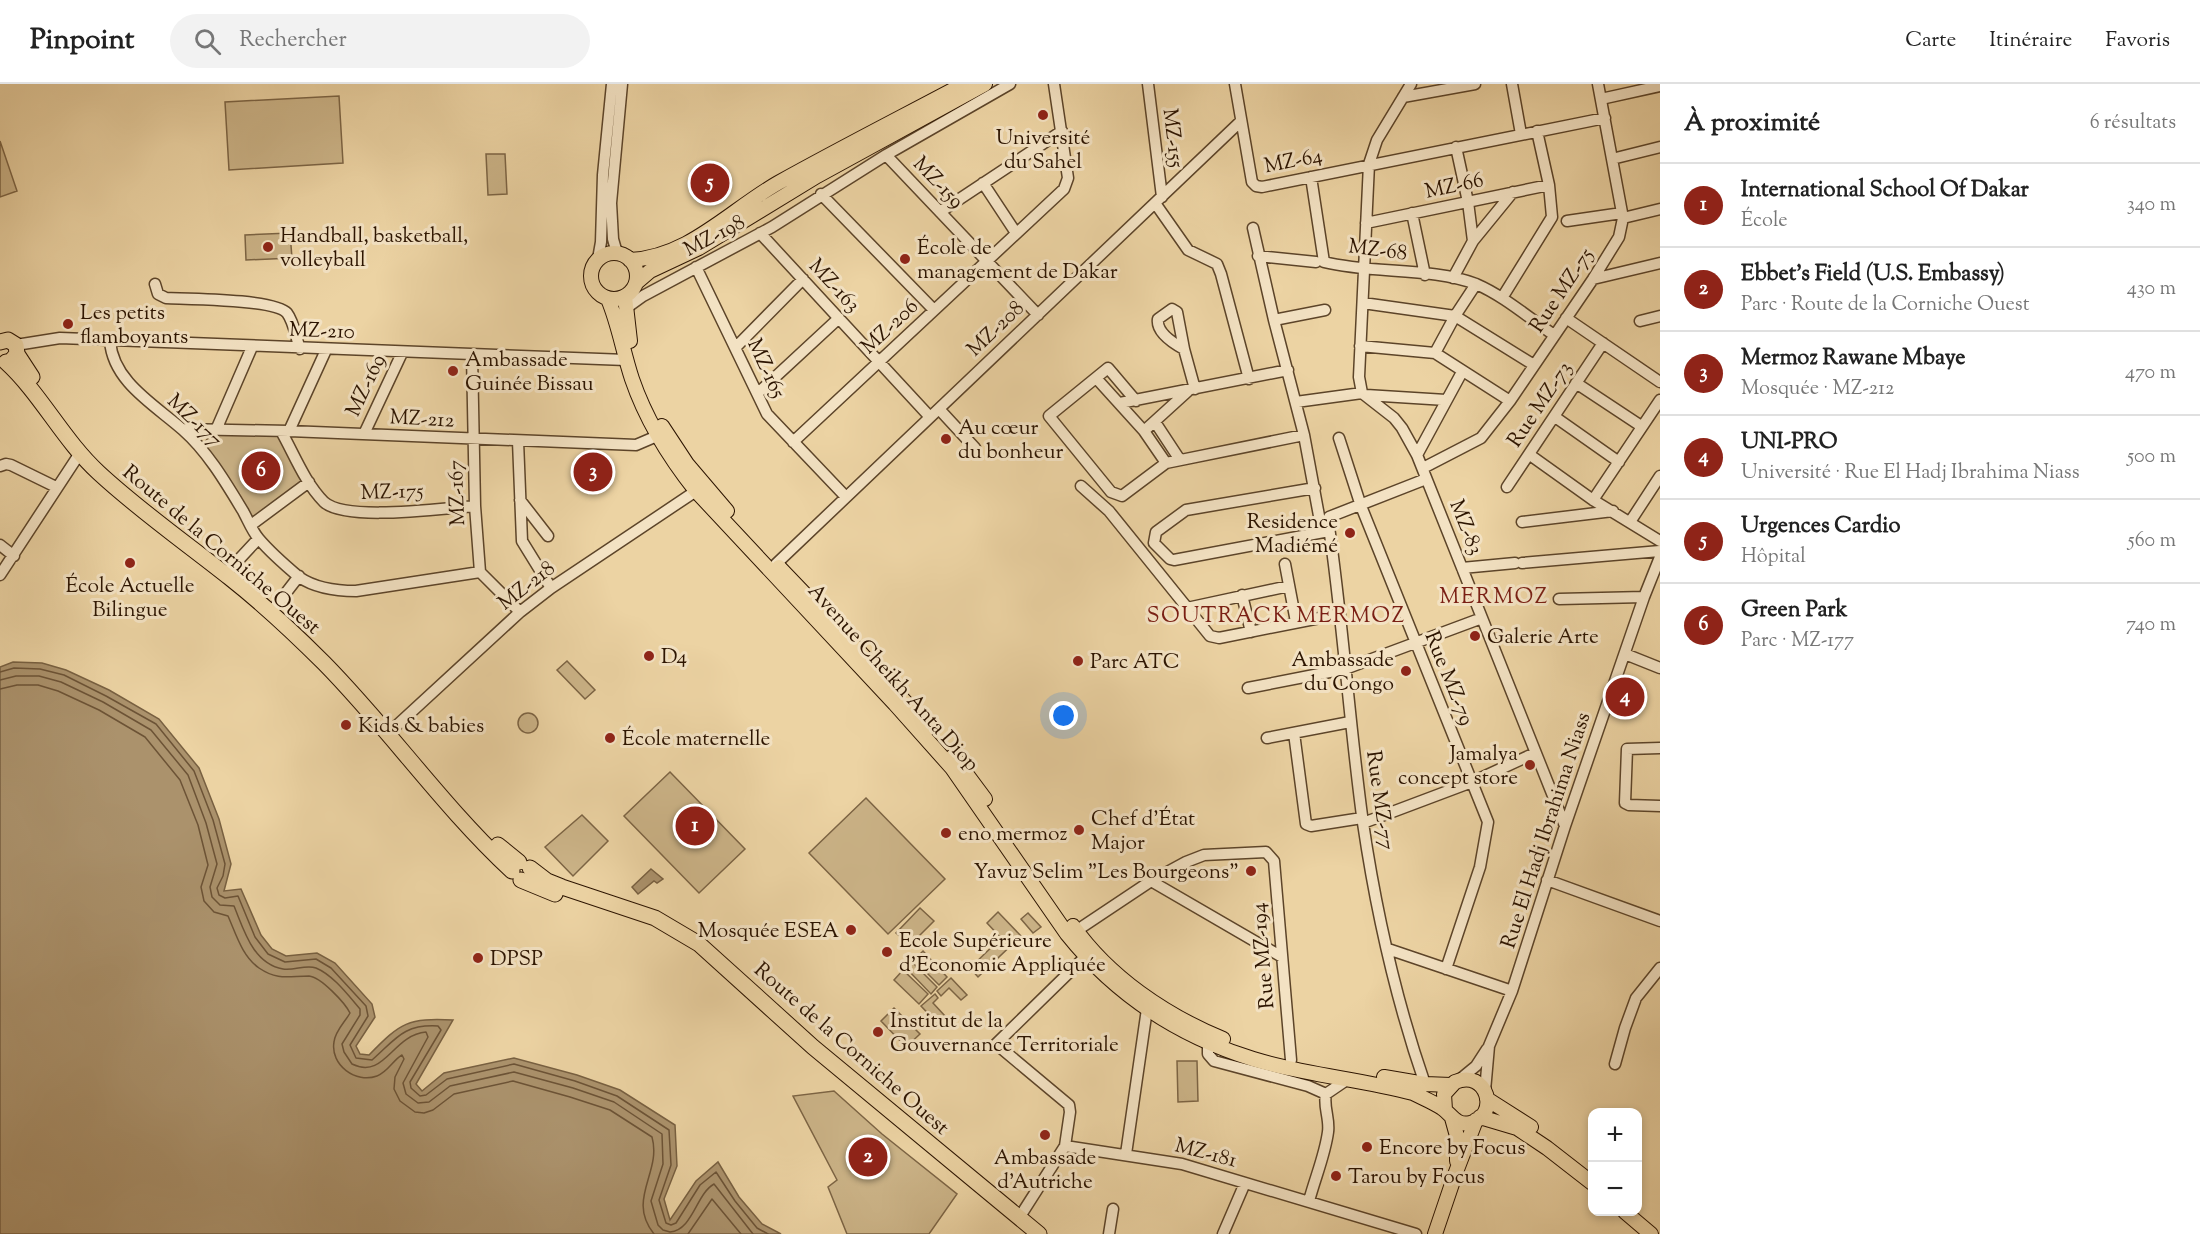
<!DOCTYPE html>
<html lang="fr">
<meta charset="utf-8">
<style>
body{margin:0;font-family:"Sorts Mill Goudy",serif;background:#f2f2f2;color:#222}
.controls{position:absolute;right:18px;bottom:18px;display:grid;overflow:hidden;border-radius:12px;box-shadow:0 3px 9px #0003}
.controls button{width:54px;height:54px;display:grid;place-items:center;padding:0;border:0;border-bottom:2px solid #e0e0e0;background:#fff;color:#222;font:30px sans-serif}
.you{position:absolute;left:1064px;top:632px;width:21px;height:21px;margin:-15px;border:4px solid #fff;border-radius:50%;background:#1a73e8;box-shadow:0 0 0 9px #1a73e833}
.badge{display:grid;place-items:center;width:39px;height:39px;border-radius:50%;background:#8f2418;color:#fff;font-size:20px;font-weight:700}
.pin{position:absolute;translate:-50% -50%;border:3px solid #fff;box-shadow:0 2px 6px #0006}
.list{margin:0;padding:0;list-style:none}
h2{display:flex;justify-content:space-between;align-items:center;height:78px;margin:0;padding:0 24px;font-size:26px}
h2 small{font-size:20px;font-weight:400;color:#767676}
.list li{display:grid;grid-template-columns:39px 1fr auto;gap:18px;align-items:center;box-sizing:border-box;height:84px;padding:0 24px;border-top:2px solid #e0e0e0}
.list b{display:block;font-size:22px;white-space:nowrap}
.list p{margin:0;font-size:20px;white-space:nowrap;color:#767676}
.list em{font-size:20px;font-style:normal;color:#767676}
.icon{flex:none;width:33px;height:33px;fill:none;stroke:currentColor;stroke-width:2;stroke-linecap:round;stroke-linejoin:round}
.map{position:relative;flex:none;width:1660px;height:1150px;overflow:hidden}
header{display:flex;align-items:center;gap:36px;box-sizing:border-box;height:84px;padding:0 30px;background:#fff;border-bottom:2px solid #e0e0e0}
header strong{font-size:28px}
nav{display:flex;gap:33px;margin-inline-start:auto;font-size:21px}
.search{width:420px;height:54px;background:#f2f2f2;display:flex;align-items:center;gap:15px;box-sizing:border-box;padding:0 21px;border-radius:33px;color:#767676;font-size:22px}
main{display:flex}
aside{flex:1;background:#fff}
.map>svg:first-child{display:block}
.green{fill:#cbb387;stroke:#7c6444;stroke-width:1.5}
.water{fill:#ab926c;stroke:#786041;stroke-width:1.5}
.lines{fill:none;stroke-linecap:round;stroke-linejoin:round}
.shore{stroke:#6c5336;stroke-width:1.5}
.minor-casing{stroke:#5c4429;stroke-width:13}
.major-casing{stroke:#2c1400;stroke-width:16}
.highway-casing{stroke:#2c1400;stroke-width:17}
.minor{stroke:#f3e2c3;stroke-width:10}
.major{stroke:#ecd3a3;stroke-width:14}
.highway{stroke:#ecd3a3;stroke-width:15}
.poi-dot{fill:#8f2418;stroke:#f3e2c3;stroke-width:2}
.labels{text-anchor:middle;stroke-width:6;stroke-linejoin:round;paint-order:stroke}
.poi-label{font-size:21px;fill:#2c1400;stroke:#f3e2c3;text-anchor:start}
.street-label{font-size:21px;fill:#2c1400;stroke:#f3e2c3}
.neighbourhood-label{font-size:22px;letter-spacing:1.5px;fill:#7a1f14;stroke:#f3e2c3}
</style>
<header>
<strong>Pinpoint</strong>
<div class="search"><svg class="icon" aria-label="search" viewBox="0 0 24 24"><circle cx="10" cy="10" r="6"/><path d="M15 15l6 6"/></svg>Rechercher</div>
<nav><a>Carte</a><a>Itinéraire</a><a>Favoris</a></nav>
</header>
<main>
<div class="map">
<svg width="1660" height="1150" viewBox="0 0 1660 1150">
<rect width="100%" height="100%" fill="#ecd3a3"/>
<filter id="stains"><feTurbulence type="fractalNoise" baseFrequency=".00333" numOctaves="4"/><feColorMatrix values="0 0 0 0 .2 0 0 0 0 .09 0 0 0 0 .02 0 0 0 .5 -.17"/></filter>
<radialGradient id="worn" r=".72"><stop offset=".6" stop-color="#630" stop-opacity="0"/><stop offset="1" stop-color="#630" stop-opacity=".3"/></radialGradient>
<!-- green -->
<path class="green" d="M339 12 343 79 229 86 225 18Z
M0 57 17 107 0 113Z
M486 70H505L507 110 488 111Z
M290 149 292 174 246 176 245 151Z
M224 350 279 352 303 398 258 433 250 432 207 367 205 358 210 351Z
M567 577 595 606 585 615 557 586Z
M518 639a10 10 0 1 1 20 0a10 10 0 1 1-20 0Z
M670 688 745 765 699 809 624 732Z
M866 714 945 795 888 850 809 769Z
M582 731 608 757 573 792 545 763Z
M920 824 934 837 910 861 896 849Z
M998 828 1021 852 978 893 970 884 1001 854 987 839Z
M1028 829 1041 843 1033 849 1021 835Z
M923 867 947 893 939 901 914 876Z
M912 878 937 903 931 910 906 884Z
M903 886 928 910 919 920 894 896Z
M951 894 967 911 961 916 949 904 941 912 937 907Z
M935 910 938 914 933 919 945 932 937 939 921 922Z
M894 924 920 950 906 963 881 937Z
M1177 977H1197L1198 1017 1178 1018Z
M834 1007 882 1050 957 1110 929 1150H847L828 1103 837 1096 793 1012Z"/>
<!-- water -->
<path class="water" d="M13 578 42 579 66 586 109 606 159 635 199 684 219 735 231 780 224 807 241 805 261 851 272 865 286 872 317 869 335 879 372 920 375 933 356 962 360 970 369 971C401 938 408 934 453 936L416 1000 422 1007 444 989 514 974 577 991 620 1006 675 1041 677 1082 664 1115 670 1136 696 1097 718 1078 739 1113 762 1140 781 1150H0V583Z
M651 785 663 795 657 799 654 797 638 810 632 803Z"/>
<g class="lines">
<!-- shore -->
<path class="shore" d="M0 588 14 584 40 585 64 591 106 612 156 640 194 687 213 736 225 780 223 792 217 804 219 811 225 814 238 812 255 853 268 870 285 878 316 875 331 884 366 922 368 932 350 961 356 974 372 976C396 955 403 940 438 942L441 946 410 998 411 1004 420 1012 426 1011 447 995 514 980 575 997 617 1012 669 1046 671 1081 659 1116 666 1139 671 1141 676 1139 700 1101 716 1088 735 1117 757 1144 768 1150
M0 596 16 592H39L61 598 103 618 151 646 188 691 206 739 217 780 210 803 212 813 220 821 234 822C244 846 253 880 283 885 294 887 306 880 316 884 333 891 348 911 360 925V931L342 960 344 968 352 980C385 996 392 951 426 948L428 953 403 999 406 1010 418 1019 429 1018 450 1002 514 988 573 1004 614 1018 662 1050 663 1080 651 1117 658 1141 663 1146 670 1148C693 1146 696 1110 714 1100L753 1150
M0 605 17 601H38L58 607 99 626 145 653 180 696 198 741 208 781 201 803 204 817 214 828 228 832C236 850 242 872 259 884 278 897 289 892 309 892 321 893 345 919 350 929 345 938 335 947 334 958 330 981 356 1000 377 992 388 988 393 976 402 971L404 975 395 993 394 1005 400 1017 415 1028 424 1029 433 1026 454 1010 513 997 570 1013 610 1026 652 1053C662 1089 626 1115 654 1150
M688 1150 712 1115 741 1150"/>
<!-- minor casing -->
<g class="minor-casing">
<path id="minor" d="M1148 0 1162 113
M1235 0 1252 98 1256 102 1262 103 1605 34
M1512 0 1521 50
M1403 13 1475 0
M1601 15 1660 2
M1456 63 1468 118 1473 157
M886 71 1038 231
M1612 75 1660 63
M1311 93 1324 178C1371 190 1432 183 1476 200 1504 212 1529 234 1554 251
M983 99 1016 149
M821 110 934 226
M1155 119 1188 166 1217 180 1221 190 1249 295
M940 128 1062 47
M1412 129 1425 191
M1623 134 1660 125
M1567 137 1622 129
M1366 139 1549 101
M1253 144 1274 236 1304 351 1322 448
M760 149 930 333
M617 169 613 155 611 119 622 0
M1258 172 1316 178
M598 175 601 158 603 91 612 0
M696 183 767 330 846 413
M1453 194 1473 157 1513 108
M1593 195 1660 179
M155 200 158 210 166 214C188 215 275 215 287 229 294 238 296 254 300 265
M1502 214 1552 133 1549 101 1537 47
M1363 219 1455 232 1534 281
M625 225 643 212 772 143 886 71 1010 0
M1172 225 1177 228 1184 265C1173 259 1156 248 1158 235Z
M1566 234 1660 298
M1274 236 1325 226
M1640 237 1660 232
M110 257C113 298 155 321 183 346 208 368 226 399 243 427 248 436 252 447 259 455 270 468 286 482 299 493 315 504 337 507 356 507L480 488
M16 261 60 254 626 276
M1360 262 1435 269 1510 317
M736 263 803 195
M1184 265 1195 305
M1435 269 1455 232 1476 200
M472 271 475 422 480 488 520 528
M1096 294 1144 347 1166 379
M1576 299 1641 342
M758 309 839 234
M1362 309 1394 334 1402 344 1417 371 1565 742
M1362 309 1359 293 1369 80 1377 56 1411 0
M1366 311 1446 316
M1136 317 1108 284 1049 332 1111 408 1122 412 1166 379 1304 351
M1296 318 1362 309
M1120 319 1288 286
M939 325 975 364
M1555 333 1619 378
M1155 338 1180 376
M182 345 289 347 636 361 657 352
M216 346 252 263
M281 347C294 370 305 399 324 418 346 438 443 424 475 422
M289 347 326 266
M1144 347 1188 307
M364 350 402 269
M1339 354 1361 422 1488 738 1480 783 1446 885
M518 357 522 457 551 504
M793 358 1064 105 1068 94 1054 0
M1417 371 1462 288
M1530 371 1593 416 1660 457
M0 382 6 380 11 381 56 403
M1423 384 1481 354 1510 317 1593 195 1619 153 1623 134 1598 0
M1081 402 1109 427 1210 552 1219 554 1340 530
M1507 403 1603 259
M1315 404 1186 426 1156 448 1154 459 1170 475 1174 476 1329 447
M520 416 548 452
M1593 416 1660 316
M1522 438 1613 427
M1630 438 1660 392
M251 441 309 398
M0 461 14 472
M1522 479 1660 467
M776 480 1241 37
M1285 480 1296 538
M231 484 258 455
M1462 484 1515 479
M0 491 80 369
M1242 511 1251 548
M1559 515 1644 513
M275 523 299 492
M1187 524 1289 502
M1625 570 1660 584
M1248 604 1345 585 1482 534
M394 644 520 528 551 504 696 407
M1294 649 1306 740 1311 742 1362 734
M1267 654 1350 638
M1660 664 1627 665 1625 719 1629 721 1660 722
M1363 739 1472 698 1535 669
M1547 796 1660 837
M1151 797 1282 873
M1076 847 1151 797 1186 778 1204 771 1266 768 1274 777 1291 976
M1388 865 1512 907
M1208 959V970L1214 977 1308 1002 1326 1010 1348 995
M1615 980 1625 944 1636 914 1660 884
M1459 996 1476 982 1487 965
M1425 1000C1396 916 1376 827 1363 739 1349 638 1343 537 1328 436L1329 433 1426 395
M1485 1007 1489 962 1512 907 1565 742 1644 513 1660 473
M1065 1062 1070 1028 1069 1021 996 960 1085 873
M1126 1070 1147 925
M1309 1117C1315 1094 1325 1071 1328 1048 1330 1035 1323 1022 1326 1010
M1019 1134 1065 1062 1182 1080 1416 1150
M1109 1150 1113 1125
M1223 1150 1245 1099"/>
</g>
<!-- major casing -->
<g class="major-casing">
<path id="major" d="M591 192a23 23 0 1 1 46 0a23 23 0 1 1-46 0Z
M630 176C689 173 729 127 778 99 839 65 902 33 964 0
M636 199 650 187 699 164 817 92 985 0
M625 213 630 257
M608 215C619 241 623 268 632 295 646 336 669 373 696 407L895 620 952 684 1067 850C1115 910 1179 952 1253 975 1305 991 1360 995 1413 1009 1423 1014 1433 1018 1442 1024 1452 1031 1456 1042 1470 1039 1501 1032 1487 984 1455 998L1444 1010 1445 1026
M662 342 687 380 727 427
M779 483 846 553 929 644
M953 672 985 715
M1073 842C1109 893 1165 931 1223 955
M1384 993 1425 1000 1451 1001
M1487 1015 1531 1043
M1480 1033 1517 1044 1547 1064 1592 1099
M1452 1034 1457 1052V1077
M1625 1128 1651 1150
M1435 1150 1456 1088 1476 1036"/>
</g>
<!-- highway casing -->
<g class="highway-casing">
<path id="highway" d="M0 258 8 256 16 261 17 270 11 277
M17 270 32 293
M6 278C41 310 63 356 99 389 140 427 186 459 230 494 263 520 294 549 324 579 390 646 443 723 512 787
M498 761 519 778
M530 784 547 797 562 803 655 834 699 860 813 963 1039 1150
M521 796 555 810"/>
</g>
<!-- minor -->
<use href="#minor" class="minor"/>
<!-- major -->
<use href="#major" class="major"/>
<!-- highway -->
<use href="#highway" class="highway"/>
</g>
<!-- markers -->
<g class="poi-dot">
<circle cx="1043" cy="31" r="6"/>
<circle cx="268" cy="163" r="6"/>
<circle cx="905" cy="175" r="6"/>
<circle cx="68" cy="240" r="6"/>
<circle cx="453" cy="287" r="6"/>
<circle cx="946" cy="355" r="6"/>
<circle cx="1350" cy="449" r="6"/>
<circle cx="130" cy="479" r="6"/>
<circle cx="1475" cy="552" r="6"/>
<circle cx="649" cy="572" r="6"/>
<circle cx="1078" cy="577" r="6"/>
<circle cx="1406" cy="587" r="6"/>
<circle cx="346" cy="641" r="6"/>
<circle cx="610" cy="654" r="6"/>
<circle cx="1530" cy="681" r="6"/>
<circle cx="1079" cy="746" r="6"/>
<circle cx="946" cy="749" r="6"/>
<circle cx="1251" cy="787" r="6"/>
<circle cx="851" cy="846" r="6"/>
<circle cx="887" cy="868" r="6"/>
<circle cx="478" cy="874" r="6"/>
<circle cx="878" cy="948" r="6"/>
<circle cx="1045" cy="1051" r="6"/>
<circle cx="1367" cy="1063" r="6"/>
<circle cx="1336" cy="1092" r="6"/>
</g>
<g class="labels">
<!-- poi labels -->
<g class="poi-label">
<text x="1043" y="60" text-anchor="middle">Université<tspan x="1043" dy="24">du Sahel</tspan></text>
<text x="280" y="158">Handball, basketball,<tspan x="280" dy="24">volleyball</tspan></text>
<text x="917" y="170">École de<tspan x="917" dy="24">management de Dakar</tspan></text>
<text x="80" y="235">Les petits<tspan x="80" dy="24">flamboyants</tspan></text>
<text x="465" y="282">Ambassade<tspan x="465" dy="24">Guinée Bissau</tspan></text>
<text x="958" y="350">Au cœur<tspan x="958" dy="24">du bonheur</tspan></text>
<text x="1338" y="444" text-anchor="end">Residence<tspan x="1338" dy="24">Madiémé</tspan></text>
<text x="130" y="508" text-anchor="middle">École Actuelle<tspan x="130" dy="24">Bilingue</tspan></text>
<text x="1487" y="559">Galerie Arte</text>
<text x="661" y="579">D4</text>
<text x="1394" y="582" text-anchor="end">Ambassade<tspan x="1394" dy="24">du Congo</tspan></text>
<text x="1090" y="584">Parc ATC</text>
<text x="358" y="648">Kids &amp; babies</text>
<text x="622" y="661">École maternelle</text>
<text x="1518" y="676" text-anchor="end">Jamalya<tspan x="1518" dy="24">concept store</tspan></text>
<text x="1091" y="741">Chef d'État<tspan x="1091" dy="24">Major</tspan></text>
<text x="958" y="756">eno mermoz</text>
<text x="1239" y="794" text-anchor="end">Yavuz Selim "Les Bourgeons"</text>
<text x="839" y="853" text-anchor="end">Mosquée ESEA</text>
<text x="899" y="863">Ecole Supérieure<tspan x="899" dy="24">d'Economie Appliquée</tspan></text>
<text x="490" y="881">DPSP</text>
<text x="890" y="943">Institut de la<tspan x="890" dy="24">Gouvernance Territoriale</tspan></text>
<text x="1379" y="1070">Encore by Focus</text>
<text x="1045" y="1080" text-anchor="middle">Ambassade<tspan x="1045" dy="24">d'Autriche</tspan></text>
<text x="1348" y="1099">Tarou by Focus</text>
</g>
<!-- street labels -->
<g class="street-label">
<text transform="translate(1174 54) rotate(83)" y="7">MZ-155</text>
<text transform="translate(1293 76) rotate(-11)" y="7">MZ-64</text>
<text transform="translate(939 98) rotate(46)" y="7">MZ-159</text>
<text transform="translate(1454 101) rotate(-12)" y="7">MZ-66</text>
<text transform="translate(714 151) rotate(-28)" y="7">MZ-198</text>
<text transform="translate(1378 165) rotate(7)" y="7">MZ-68</text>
<text transform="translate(835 201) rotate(47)" y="7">MZ-163</text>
<text transform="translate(1561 206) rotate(-56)" y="7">Rue MZ-75</text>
<text transform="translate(889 242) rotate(-43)" y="7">MZ-206</text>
<text transform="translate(995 244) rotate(-44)" y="7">MZ-208</text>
<text transform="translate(322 246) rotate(2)" y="7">MZ-210</text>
<text transform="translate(767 284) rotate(65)" y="7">MZ-165</text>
<text transform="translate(365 301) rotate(-65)" y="7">MZ-169</text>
<text transform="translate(1539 320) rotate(-56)" y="7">Rue MZ-73</text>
<text transform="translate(422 334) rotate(3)" y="7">MZ-212</text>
<text transform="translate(195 336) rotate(44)" y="7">MZ-177</text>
<text transform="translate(392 407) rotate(-2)" y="7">MZ-175</text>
<text transform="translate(456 409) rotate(-92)" y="7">MZ-167</text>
<text transform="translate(1467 443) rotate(68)" y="7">MZ-83</text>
<text transform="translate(222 465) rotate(40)" y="7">Route de la Corniche Ouest</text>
<text transform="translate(526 501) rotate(-38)" y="7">MZ-218</text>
<text transform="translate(894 593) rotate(48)" y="7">Avenue Cheikh Anta Diop</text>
<text transform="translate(1450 594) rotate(68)" y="7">Rue MZ-79</text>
<text transform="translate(1381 716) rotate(82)" y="7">Rue MZ-77</text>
<text transform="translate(1545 746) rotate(-72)" y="7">Rue El Hadj Ibrahima Niass</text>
<text transform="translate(1262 872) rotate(-95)" y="7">Rue MZ-194</text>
<text transform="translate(852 964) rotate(41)" y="7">Route de la Corniche Ouest</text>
<text transform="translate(1206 1068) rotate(15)" y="7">MZ-181</text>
</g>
<!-- neighbourhood labels -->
<g class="neighbourhood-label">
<text x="1494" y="519">MERMOZ</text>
<text x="1276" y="538">SOUTRACK MERMOZ</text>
</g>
</g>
<rect width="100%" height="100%" filter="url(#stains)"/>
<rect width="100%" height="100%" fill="url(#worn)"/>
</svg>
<div class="controls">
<button>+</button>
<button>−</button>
</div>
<div class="you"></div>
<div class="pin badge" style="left:695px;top:742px">1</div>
<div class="pin badge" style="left:868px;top:1073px">2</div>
<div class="pin badge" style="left:593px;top:388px">3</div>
<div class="pin badge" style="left:1625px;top:613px">4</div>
<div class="pin badge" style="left:710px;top:99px">5</div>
<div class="pin badge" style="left:261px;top:387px">6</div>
</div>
<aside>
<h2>À proximité<small>6 résultats</small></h2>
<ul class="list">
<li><span class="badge">1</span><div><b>International School Of Dakar</b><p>École</p></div><em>340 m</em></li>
<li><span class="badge">2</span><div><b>Ebbet's Field (U.S. Embassy)</b><p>Parc · Route de la Corniche Ouest</p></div><em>430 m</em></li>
<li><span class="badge">3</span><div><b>Mermoz Rawane Mbaye</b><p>Mosquée · MZ-212</p></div><em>470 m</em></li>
<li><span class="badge">4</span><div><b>UNI-PRO</b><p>Université · Rue El Hadj Ibrahima Niass</p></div><em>500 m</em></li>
<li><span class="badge">5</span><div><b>Urgences Cardio</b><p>Hôpital</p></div><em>560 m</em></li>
<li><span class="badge">6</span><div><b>Green Park</b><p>Parc · MZ-177</p></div><em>740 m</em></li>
</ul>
</aside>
</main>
